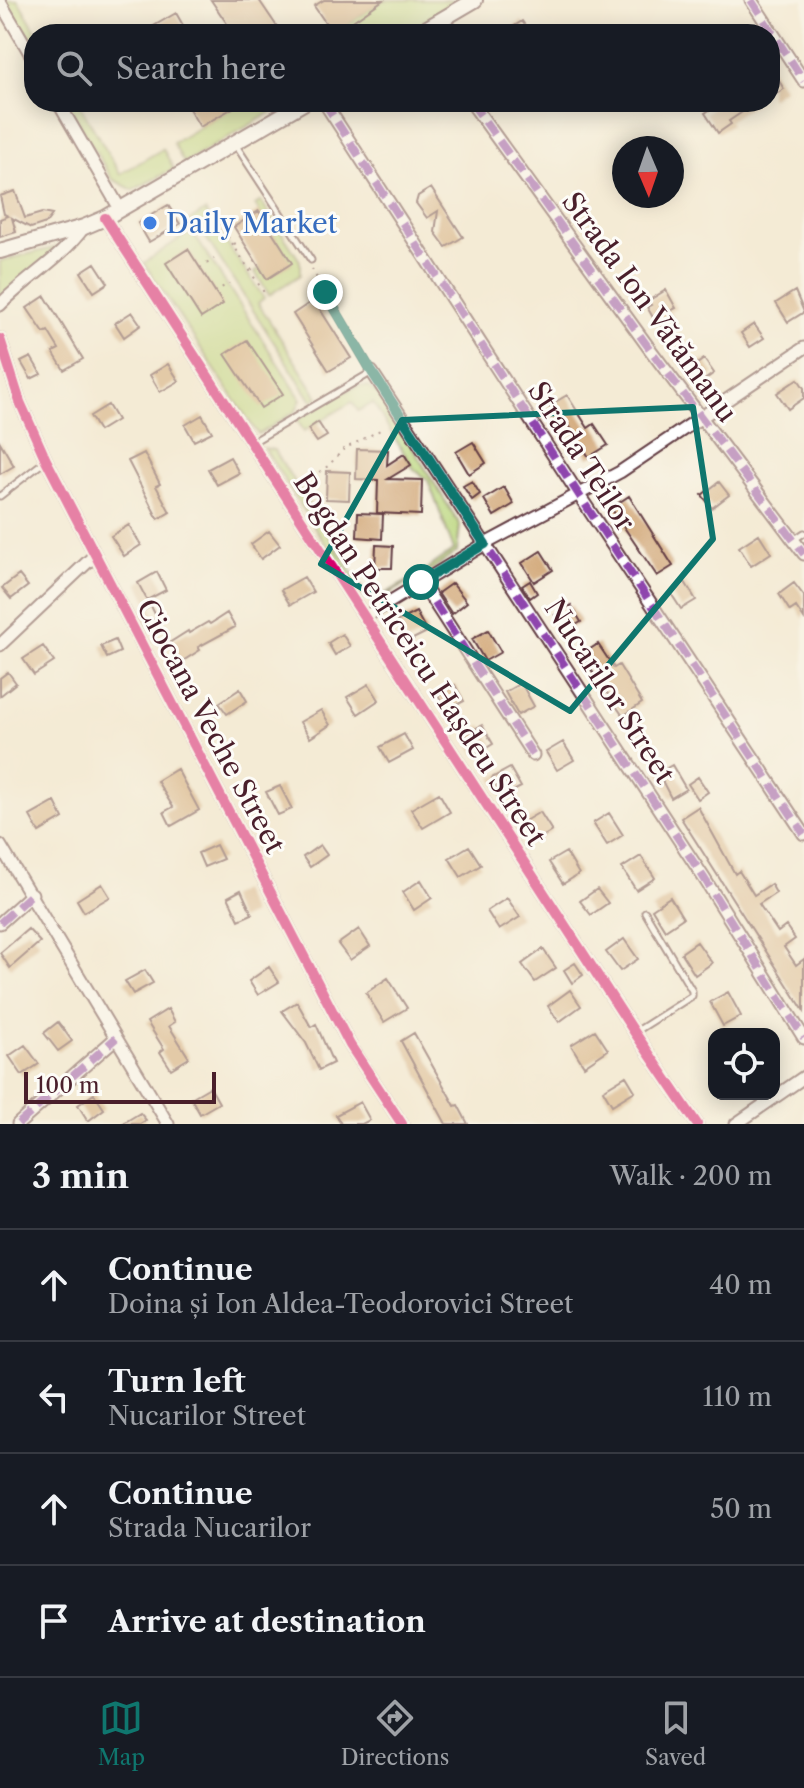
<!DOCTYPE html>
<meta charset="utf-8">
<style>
body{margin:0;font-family:"Libre Caslon Text",serif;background:#20242c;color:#f1f3f6}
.controls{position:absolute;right:24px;bottom:24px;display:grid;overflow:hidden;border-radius:16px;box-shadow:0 4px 20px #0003}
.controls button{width:72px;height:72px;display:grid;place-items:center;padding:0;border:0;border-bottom:2px solid #363941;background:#171b24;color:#f1f3f6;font:40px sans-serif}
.compass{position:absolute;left:612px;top:136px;width:72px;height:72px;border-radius:50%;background:#171b24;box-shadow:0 4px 20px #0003;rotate:178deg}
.scale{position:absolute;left:24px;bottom:20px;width:192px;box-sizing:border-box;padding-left:8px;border:4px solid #4a1f2b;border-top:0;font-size:22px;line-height:28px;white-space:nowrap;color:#4a1f2b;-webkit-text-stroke:6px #fdfcf7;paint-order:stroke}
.stop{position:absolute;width:24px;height:24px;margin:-18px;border:6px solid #0f766e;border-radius:50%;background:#fff}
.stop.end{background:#0f766e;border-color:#fff;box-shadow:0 2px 8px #0008}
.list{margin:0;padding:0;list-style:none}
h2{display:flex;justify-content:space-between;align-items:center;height:104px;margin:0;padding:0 32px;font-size:34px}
h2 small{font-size:26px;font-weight:400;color:#9ea1a6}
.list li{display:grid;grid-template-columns:52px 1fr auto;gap:24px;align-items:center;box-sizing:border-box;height:112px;padding:0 32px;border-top:2px solid #363941}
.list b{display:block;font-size:30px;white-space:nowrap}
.list p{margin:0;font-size:26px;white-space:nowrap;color:#9ea1a6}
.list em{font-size:26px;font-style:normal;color:#9ea1a6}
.icon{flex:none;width:44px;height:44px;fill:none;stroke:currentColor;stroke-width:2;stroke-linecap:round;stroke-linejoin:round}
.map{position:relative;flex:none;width:804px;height:1124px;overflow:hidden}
.search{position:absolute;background:#171b24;box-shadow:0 4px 20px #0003;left:24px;right:24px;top:24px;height:88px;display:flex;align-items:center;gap:20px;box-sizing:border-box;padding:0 28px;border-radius:32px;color:#9ea1a6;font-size:30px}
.sheet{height:552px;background:#171b24}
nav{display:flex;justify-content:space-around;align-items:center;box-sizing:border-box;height:112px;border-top:2px solid #363941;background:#171b24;font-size:22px;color:#9ea1a6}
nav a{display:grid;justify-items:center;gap:4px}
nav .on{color:#0f766e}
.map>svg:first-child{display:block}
.green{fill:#bad67c;stroke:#827a54;stroke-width:2}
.building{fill:#cfa26f}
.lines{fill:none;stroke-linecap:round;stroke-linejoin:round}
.service-casing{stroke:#643e44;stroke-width:9}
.minor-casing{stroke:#643e44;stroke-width:15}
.tertiary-casing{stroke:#643e44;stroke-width:18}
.path{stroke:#643e44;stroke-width:2;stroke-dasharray:2 6;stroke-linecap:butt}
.service{stroke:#fff;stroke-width:5}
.minor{stroke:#fff;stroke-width:11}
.tertiary{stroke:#fff;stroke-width:14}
.quiet{stroke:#8e44ad;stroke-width:8;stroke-dasharray:16 8;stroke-linecap:butt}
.cycleway-casing{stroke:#fdfcf7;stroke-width:15}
.cycleway{stroke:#d6006c;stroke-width:10}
.route{stroke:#0f766e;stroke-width:10}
.marked{fill:none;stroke:#0f766e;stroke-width:6;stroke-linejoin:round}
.shop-dot{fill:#3f7fe0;stroke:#fdfcf7;stroke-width:3}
.labels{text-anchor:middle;stroke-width:6;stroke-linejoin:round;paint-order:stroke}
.shop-label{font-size:28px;fill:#366cbe;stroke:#fdfcf7;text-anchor:start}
.street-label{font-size:28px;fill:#4a1f2b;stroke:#fdfcf7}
</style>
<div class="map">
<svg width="804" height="1124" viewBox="0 0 804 1124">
<rect width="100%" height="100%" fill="#fdfcf7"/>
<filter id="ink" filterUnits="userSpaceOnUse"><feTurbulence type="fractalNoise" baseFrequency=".0125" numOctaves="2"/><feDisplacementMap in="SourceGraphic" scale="16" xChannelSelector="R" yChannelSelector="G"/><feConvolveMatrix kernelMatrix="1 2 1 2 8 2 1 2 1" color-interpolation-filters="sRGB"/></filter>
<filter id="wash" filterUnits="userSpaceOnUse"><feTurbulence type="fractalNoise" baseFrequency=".006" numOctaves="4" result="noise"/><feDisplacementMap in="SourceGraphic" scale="32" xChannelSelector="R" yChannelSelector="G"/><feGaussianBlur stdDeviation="1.8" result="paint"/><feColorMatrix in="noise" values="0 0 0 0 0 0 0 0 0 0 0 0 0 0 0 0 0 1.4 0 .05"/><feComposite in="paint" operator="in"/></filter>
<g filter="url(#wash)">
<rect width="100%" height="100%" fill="#f4ebd5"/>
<!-- green -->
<path class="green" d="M5 0H18L38 34H34V48Z
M383 0H460L403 34H334Z
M66 102H78L120 174 163 149 174 169 133 190 112 179Z
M242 102H289L184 163 173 143Z
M261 201 300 261V275L269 295 255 272 260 268 267 278 291 263 255 205Z
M205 211 264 298 258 303 318 397 312 401 201 230 183 229 181 226Z
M191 234 195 236 301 399 296 411 259 434 257 433 144 263 185 235Z
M62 246 18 281 0 299V261Z
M358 386H368L382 398 460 525 457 552 433 569 371 604V602L420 574 454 550 428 480 414 469 373 403 358 411 352 402 304 431 297 420 340 394Z
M264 448 274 450 365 593 359 597Z"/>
<g id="blocks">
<!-- building -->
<path class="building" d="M211 0H259L282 34H234Z
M324 0H383L334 34H313L327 25 314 6Z
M176 13 188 34H140Z
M522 21 531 34H502Z
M770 67 784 89 770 98Z
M185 102H243L200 127Z
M721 102H757L729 121 731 124 718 133 705 113Z
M431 188 463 237 446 247 435 232 438 211 427 218 416 203 418 196Z
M15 191 25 218 42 213 52 215 46 223 31 228 12 218 16 232 0 237V219L8 216 4 214 0 196Z
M168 205 180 224 149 242 138 223Z
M259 211 292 263 267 279 234 227Z
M188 249 223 304 201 318 166 263Z
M95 263 108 283 94 292 81 272Z
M666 290 676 308 670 311 674 318 662 325 658 319 655 321 647 307 651 305 648 301Z
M795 291 804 312 788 322 776 303Z
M45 296 83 359 64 370 53 352 59 349 48 331 44 333 27 308Z
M314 300 351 358 329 371 293 314Z
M132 312 141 325 124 337 115 323Z
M754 324 764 338 750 347 741 333Z
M247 340 283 394 261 408 225 354Z
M31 357 41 374 31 379 21 362Z
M704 359 714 373 699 384 689 370Z
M168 364 179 381 160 392 150 375Z
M798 379 804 388V398L788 409 777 393Z
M567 395 588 428 594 424 608 445 589 457 568 424 562 427 549 406Z
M108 405 117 420 99 431 90 416Z
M202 415 212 432 194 441 185 425Z
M318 422 327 436 317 442 308 429Z
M0 442 14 466 0 474Z
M473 442 486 463 469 474 456 452Z
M357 449 388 450 387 465 404 454 411 465 388 479 422 480 421 515 377 513 378 480 356 479Z
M144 453 160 484 156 486 170 512 158 519 128 461Z
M230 457 239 473 217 485 208 469Z
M327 471 350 472 349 500 326 499Z
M472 481 480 494 472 500 463 486Z
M719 482 729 495 712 508 702 495Z
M504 487 514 504 494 516 484 499Z
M629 496 673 566 657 576 611 508Z
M358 513 383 514 382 539 357 537Z
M129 525 141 545 124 556 111 536Z
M269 531 280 545 261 559 251 544Z
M759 534 771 553 751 566 739 547Z
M376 545 393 546 392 568H375Z
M541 551 553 570 534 582 522 563Z
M157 572 166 590 147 600 138 583Z
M19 575 28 586 11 599 2 588Z
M304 577 313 592 290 605 281 590Z
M530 581 537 593 530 598 522 586Z
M685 582 696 600 681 609 670 592Z
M452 583 467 602 452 614 438 593Z
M794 583 804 596V619L796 607 790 611 779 594Z
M571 605 581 622 565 631 555 615Z
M151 606 157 618 145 625 138 613Z
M416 612 427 632 407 642 396 622Z
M227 613 235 627 198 647 200 650 181 662 169 643 188 631 189 633 208 622 210 624Z
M488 630 501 652 485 661 472 639Z
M342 634 350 646 335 655 328 643Z
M115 640 120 652 107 658 101 646Z
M598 644 614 668 619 665 642 703 623 716 581 655Z
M43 646 54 662 34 675 23 659Z
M8 672 16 683 0 696V678Z
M521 683 534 706 518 715 505 692Z
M369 684 379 700 358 714 347 697Z
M455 685 464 701 447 710 438 695Z
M240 689 247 701 227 714 219 703Z
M321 710 330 725 310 738 300 722Z
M482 725 493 744 476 754 465 734Z
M404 734 413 750 389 763 380 747Z
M563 742 574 760 557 770 546 752Z
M672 765 686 789 671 798 658 773Z
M510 768 521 787 502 797 492 778Z
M177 769 199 810 171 826 164 812 173 807 157 781Z
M698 777 708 792 698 799 688 784Z
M280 786 292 809 278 815 266 792Z
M439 793 450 812 423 828 411 809Z
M55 802 63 818 39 832 30 816Z
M698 807 735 874 739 871 754 895 771 884 776 893 759 904 778 932 786 926 795 939 784 947 796 965 804 959V1011L681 818Z
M540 812 552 831 534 842 523 822Z
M609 813 623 835 607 845 593 823Z
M216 845 223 859 204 867 198 853Z
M320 845 327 855 310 867 303 857Z
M469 846 481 865 461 877 449 858Z
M566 852 579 874 563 884 549 862Z
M641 856 655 878 636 890 622 868Z
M421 880 432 898 414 910 403 892Z
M102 884 110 897 84 912 77 900Z
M597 889 608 903 591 915 580 901Z
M241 890 252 914 239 920 228 897Z
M670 897 683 918 665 930 652 909Z
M507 898 520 917 499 930 487 911Z
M28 929 40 942 10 968 0 953Z
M359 929 370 946 350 960 338 944Z
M624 939 638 959 620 971 606 952Z
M697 942 712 963 695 975 681 953Z
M543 949 556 968 535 982 522 964Z
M575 963 583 975 572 983 564 970Z
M269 967 279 982 258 995 249 981Z
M145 970 153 983 133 994 125 981Z
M388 978 407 1008 384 1022 366 993Z
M570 990 581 1006 559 1022 548 1006Z
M728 992 741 1016 723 1026 710 1002Z
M297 1002 311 1027 316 1024 333 1063 319 1070 306 1043 282 1011Z
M168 1009 175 1022 169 1026 189 1058 171 1069 160 1052 164 1049 147 1022Z
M58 1022 72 1041 58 1051 44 1033Z
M595 1030 608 1050 584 1066 571 1045Z
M414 1033 455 1106 458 1105 468 1124H446L401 1041Z
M25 1045 39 1064 22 1075 9 1056Z
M626 1076 635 1091 612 1105 603 1090Z
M210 1087 219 1103 200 1114 191 1098Z
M94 1094 104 1109 88 1121 78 1105Z
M360 1102 370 1120 362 1124H341L336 1115Z
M140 1113 146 1120 140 1124H122Z"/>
</g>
</g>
<g filter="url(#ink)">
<use href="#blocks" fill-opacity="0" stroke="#643e44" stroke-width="2"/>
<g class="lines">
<!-- service casing -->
<g class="service-casing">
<path id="service" d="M235 144 311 260
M251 443 372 372 325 292
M0 496 45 461
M795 539 804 533
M637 1031 692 996V991L645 912"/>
</g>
<!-- minor casing -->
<g class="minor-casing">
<path id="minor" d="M751 0 804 81
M0 2 34 60
M58 102 120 209
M324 102 579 495 804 834
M471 102 649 348 804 554
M105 218 635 1033 697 1124
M0 305C26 278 62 258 84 227
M0 339 20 402 46 460 350 1045 402 1124
M372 372 704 878 804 1038
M421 582 533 755
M365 617 485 544 620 472 804 348
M0 645 95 555
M0 845 168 1124
M0 923 32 894
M18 1124 116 1038
M736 1124 804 1077"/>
</g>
<!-- tertiary casing -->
<g class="tertiary-casing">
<path id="tertiary" d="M417 34 475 0
M0 251 84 227 105 218 305 102"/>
</g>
<!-- path -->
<path class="path" d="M219 223 265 294
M234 244 242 240
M200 268 214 259
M312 269 320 284
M251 270 258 265
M215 292 229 283
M306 481 328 466 344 449 384 428
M340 554 349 548"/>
<!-- service -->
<use href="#service" class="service"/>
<!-- minor -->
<use href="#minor" class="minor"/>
<!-- tertiary -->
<use href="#tertiary" class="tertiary"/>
<!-- quiet -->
<path class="quiet" d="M751 0 804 81
M421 32 423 34
M324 102 579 495 804 834
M471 102 649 348 804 554
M372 372 704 878 804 1038
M421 582 533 755
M0 923 32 894
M18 1124 116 1038"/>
<!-- cycleway casing -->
<g class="cycleway-casing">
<path id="cycleway" d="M105 218 635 1033 697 1124
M0 339 20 402 46 460 350 1045 402 1124"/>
</g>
<!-- cycleway -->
<use href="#cycleway" class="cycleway"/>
</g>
</g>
<g class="lines" filter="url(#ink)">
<!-- route -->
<path class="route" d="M325 292 372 372 485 544 421 582"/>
</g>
<!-- marked area -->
<path d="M0 0H804V1124H0ZM693 407 713 539 570 711 321 564 402 420Z" fill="#f4ebd5" fill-opacity=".55" fill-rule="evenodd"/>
<path class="marked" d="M693 407 713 539 570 711 321 564 402 420Z"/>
<!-- markers -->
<circle class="shop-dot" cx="150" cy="223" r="8"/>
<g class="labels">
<!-- shop labels -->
<g class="shop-label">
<text x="166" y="233">Daily Market</text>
</g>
<!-- street labels -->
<g class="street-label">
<text transform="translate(650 307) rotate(54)" y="10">Strada Ion Vătămanu</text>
<text transform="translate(582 456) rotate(57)" y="10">Strada Teilor</text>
<text transform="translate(420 659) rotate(57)" y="10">Bogdan Petriceicu Hașdeu Street</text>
<text transform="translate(610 691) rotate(57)" y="10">Nucarilor Street</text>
<text transform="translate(211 726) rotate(62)" y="10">Ciocana Veche Street</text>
</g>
</g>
</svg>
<div class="controls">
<button><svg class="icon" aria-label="locate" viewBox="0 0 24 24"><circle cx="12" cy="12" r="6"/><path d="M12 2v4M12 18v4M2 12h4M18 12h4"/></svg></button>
</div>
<svg class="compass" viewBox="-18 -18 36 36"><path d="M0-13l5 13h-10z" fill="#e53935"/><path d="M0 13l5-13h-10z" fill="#9ea1a6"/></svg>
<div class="scale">100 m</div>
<div class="stop" style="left:421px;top:582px"></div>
<div class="stop end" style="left:325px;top:292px"></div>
<div class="search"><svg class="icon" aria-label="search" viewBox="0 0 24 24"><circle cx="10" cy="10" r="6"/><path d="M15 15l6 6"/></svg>Search here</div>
</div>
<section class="sheet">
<h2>3 min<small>Walk · 200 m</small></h2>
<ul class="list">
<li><svg class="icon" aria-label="ahead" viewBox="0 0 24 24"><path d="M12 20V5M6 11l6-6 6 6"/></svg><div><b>Continue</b><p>Doina și Ion Aldea-Teodorovici Street</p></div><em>40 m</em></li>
<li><svg class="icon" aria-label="left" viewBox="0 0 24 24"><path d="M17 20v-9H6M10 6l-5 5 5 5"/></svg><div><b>Turn left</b><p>Nucarilor Street</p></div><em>110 m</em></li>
<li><svg class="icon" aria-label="ahead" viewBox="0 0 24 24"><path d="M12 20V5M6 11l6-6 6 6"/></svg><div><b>Continue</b><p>Strada Nucarilor</p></div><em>50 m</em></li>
<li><svg class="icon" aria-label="arrive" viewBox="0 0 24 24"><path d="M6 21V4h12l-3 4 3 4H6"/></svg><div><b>Arrive at destination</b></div></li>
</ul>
</section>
<nav>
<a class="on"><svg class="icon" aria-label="map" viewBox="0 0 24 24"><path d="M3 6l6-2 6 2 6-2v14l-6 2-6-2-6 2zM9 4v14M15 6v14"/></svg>Map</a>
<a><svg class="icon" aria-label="directions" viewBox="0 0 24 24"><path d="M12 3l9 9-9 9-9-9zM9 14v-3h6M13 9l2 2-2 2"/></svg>Directions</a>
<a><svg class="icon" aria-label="saved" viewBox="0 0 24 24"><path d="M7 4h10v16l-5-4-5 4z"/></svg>Saved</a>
</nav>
